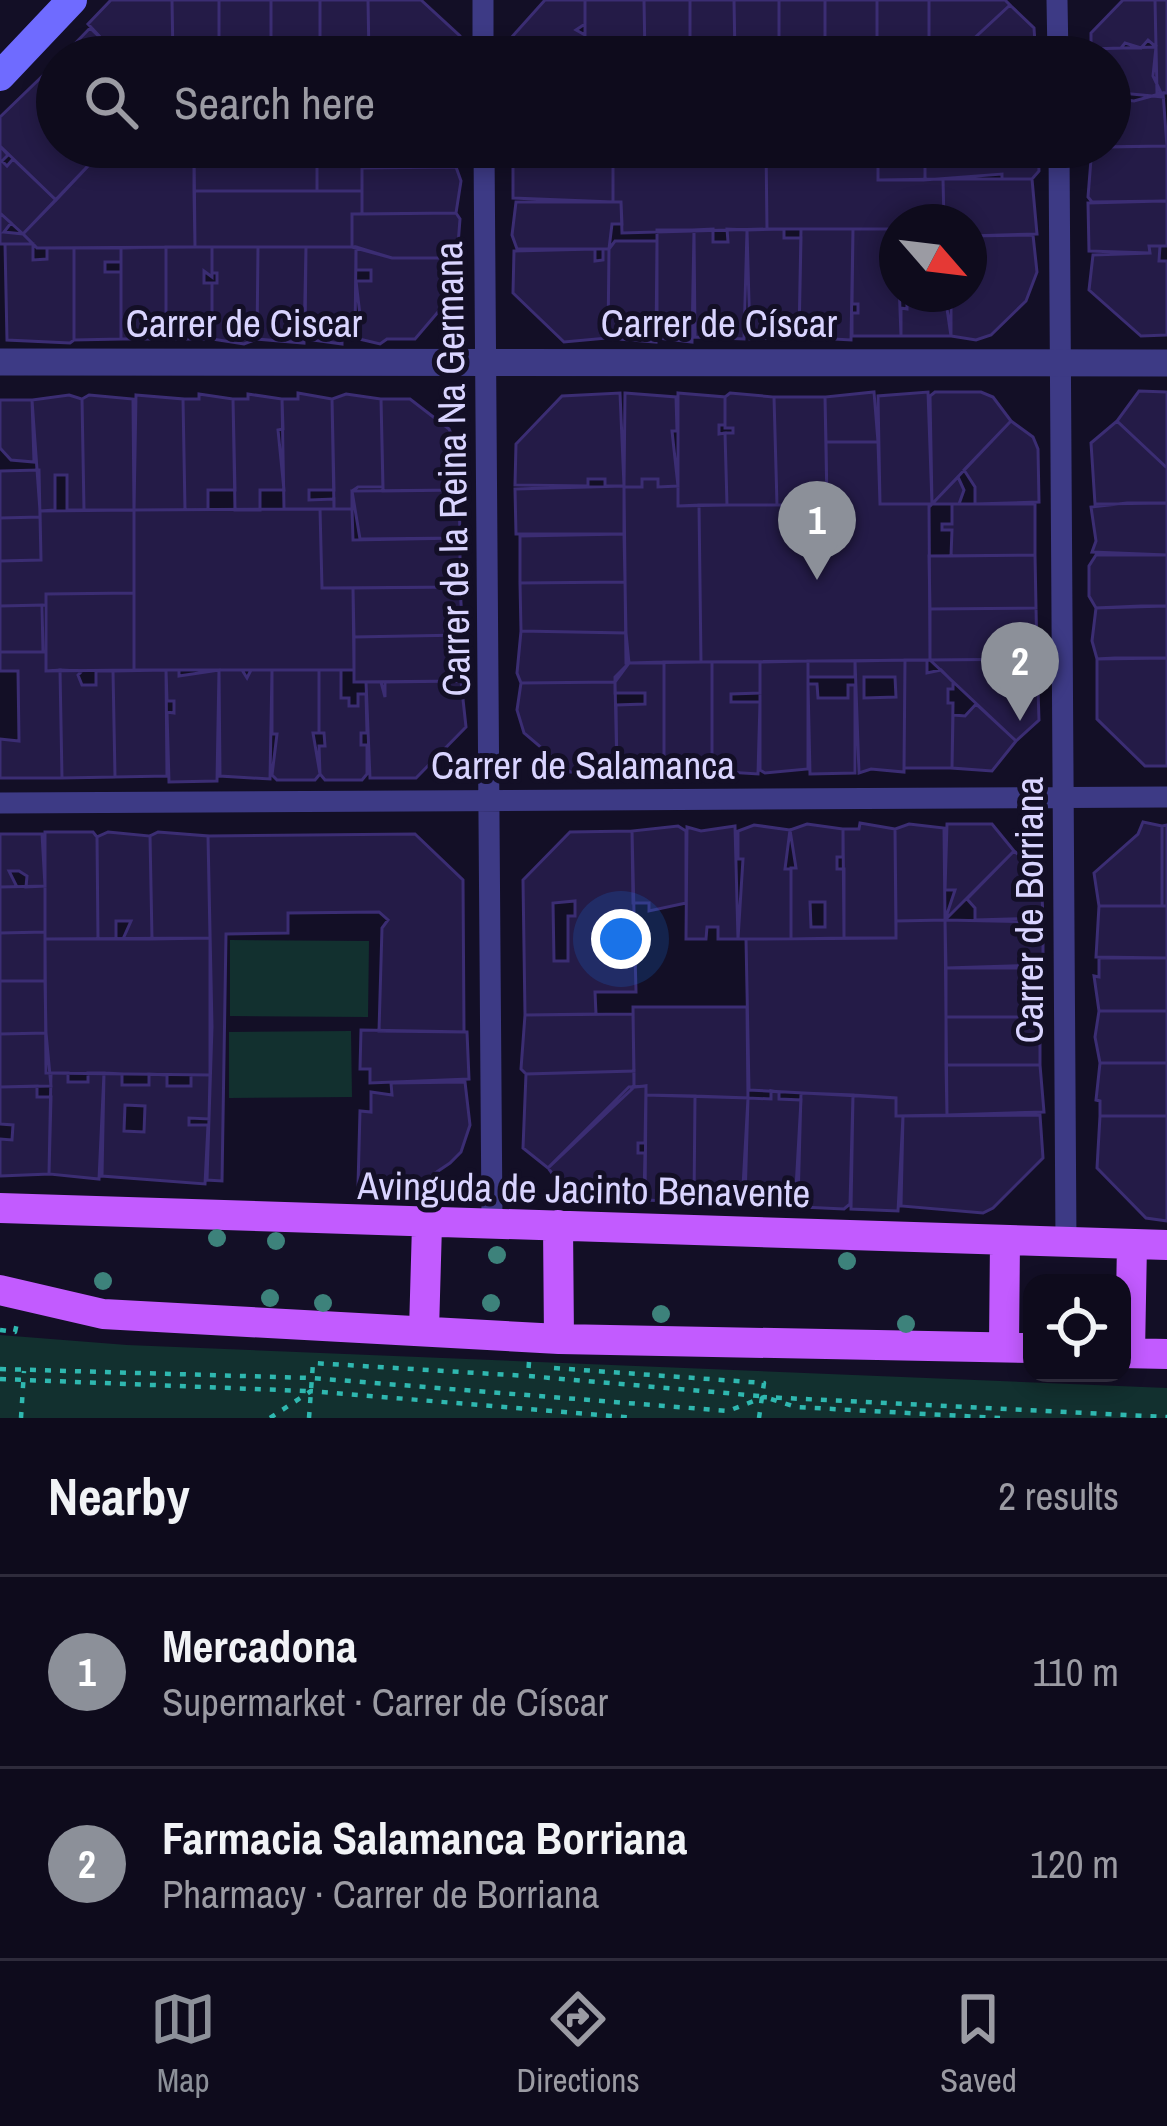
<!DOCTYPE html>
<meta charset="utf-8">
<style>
body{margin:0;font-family:"Archivo Narrow",sans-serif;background:#171425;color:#f1f3f6}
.controls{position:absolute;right:36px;bottom:36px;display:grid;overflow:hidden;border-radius:24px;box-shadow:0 6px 18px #0003}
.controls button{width:108px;height:108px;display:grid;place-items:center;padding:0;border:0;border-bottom:3px solid #2e2b3b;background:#0e0b1c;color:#f1f3f6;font:60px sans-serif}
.compass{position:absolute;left:879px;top:204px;width:108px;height:108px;border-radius:50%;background:#0e0b1c;box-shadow:0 6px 18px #0003;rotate:118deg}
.you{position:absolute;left:621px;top:939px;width:42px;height:42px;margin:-30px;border:9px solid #fff;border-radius:50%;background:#1a73e8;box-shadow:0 0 0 18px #1a73e833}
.badge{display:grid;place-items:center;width:78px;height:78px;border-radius:50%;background:#8c9099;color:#fff;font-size:39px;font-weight:700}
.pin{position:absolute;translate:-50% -99px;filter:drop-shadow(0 3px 6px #0008)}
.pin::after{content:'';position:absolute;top:63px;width:42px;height:36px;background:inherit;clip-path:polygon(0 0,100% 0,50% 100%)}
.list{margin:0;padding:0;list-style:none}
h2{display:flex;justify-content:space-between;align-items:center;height:156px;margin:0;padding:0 48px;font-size:51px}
h2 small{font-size:39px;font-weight:400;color:#9b9ba3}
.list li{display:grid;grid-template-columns:78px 1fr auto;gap:36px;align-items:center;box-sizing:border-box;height:192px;padding:0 48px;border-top:3px solid #2e2b3b}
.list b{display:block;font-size:45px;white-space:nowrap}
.list p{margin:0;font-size:39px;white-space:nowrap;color:#9b9ba3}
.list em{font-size:39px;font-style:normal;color:#9b9ba3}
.icon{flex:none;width:66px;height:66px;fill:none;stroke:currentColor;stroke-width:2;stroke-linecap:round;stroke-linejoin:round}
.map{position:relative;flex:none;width:1167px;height:1418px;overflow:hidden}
.search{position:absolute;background:#0e0b1c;box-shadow:0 6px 18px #0003;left:36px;right:36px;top:36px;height:132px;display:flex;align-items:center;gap:30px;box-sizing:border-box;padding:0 42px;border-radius:66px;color:#9b9ba3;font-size:45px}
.sheet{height:540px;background:#0e0b1c}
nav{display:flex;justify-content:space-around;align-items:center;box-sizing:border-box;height:168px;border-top:3px solid #2e2b3b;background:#0e0b1c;font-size:33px;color:#9b9ba3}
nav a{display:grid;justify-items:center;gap:6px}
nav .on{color:#8c9099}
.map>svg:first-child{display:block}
.green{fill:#12302f}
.building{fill:#241b47;stroke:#3b2d73;stroke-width:3;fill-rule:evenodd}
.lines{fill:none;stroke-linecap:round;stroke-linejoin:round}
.path{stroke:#2fb8b0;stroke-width:4.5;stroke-dasharray:6 9;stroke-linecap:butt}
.minor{stroke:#3d3a85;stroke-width:21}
.tertiary{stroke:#3d3a85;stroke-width:27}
.secondary{stroke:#6f6bff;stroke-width:30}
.primary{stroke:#c25bff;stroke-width:30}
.tree{fill:#3d827b}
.labels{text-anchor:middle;stroke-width:10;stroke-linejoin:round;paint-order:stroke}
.street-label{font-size:39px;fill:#d9d4ff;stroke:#130f26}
</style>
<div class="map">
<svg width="1167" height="1418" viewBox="0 0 1167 1418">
<rect width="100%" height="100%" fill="#130f26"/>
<!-- green -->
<path class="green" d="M230 940 369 941 368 1017 230 1016Z
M351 1031 352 1097 229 1098V1032Z
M0 1335 127 1345 1167 1388V1418H0Z"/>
<!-- building -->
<path class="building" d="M111 0H172L173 57H119L88 24Z
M172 0H219V57H173Z
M219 0H271V57H219Z
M271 0H320V57H271Z
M320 0H368L369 57H320Z
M368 0H421L460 36 459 57H392V51L369 57Z
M545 0H585V24L576 30 585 35V57H510V39Z
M585 0H644L645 57 585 54Z
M644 0H690V57H645Z
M690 0H734L735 55 690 57Z
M734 0H779V49H764L765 57H748V49H741V57H735Z
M779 0H825V57H779Z
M825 0H877V57H825Z
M877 0H929V57H877Z
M929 0H1005L1010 5 954 57H929Z
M1123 0H1155L1156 47 1148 40 1141 48 1125 43 1121 48 1091 49V33Z
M1155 0H1167V93H1157Z
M1010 5 1034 28 1036 57H954Z
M90 28 112 49 119 57H62Z
M1156 47 1153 76 1163 97 1121 93 1110 98V57H1091V49Z
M56 63 57 147H106L56 200 0 146V117Z
M1163 93 1167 146 1110 147V98L1134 101Z
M0 146 8 155 2 161 7 166 13 159 56 200 23 234 0 213Z
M1167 146V201L1092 202 1088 197 1092 147Z
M106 147H194L195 247 37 248 23 234Z
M194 147H317V191H194Z
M317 147H456L459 165 362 168V191H317Z
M512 147H597V155L515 156Z
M597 147H692V154L597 155Z
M692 147H766L767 229 622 233 621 202H613V155L692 154Z
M766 147H849L878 163V180L943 179 944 222H897V229H767Z
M878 147H925V180H878Z
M925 147H1038L1039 171 1032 179H1002V174L925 180Z
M613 155V202L513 198V157Z
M456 167 461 181 456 213 362 214V168Z
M943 179H1032L1037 234 969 236V222H944Z
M194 191H362V214H352V247H195Z
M1162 201H1167V246H1149L1150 253 1089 251 1088 203Z
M516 202H621L622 224H612L609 249H517L512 235Z
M0 213 11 223 4 232 23 234 33 244H0Z
M456 213 460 219 457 258H392L352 247V214Z
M713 229V242H728L727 229 747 230 744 339 695 337 694 230Z
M784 229V238H801L799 337 750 339 747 230Z
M801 229H853L851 340 799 337Z
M853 229H897L901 336H852V313H858V304H852Z
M657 230H694L692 342 657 338Z
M1033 235 1037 272 1026 301 991 335 976 340 951 336V294H969V236Z
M615 241H657L656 342 608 338 609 249Z
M5 244H33V260L47 259V248H74V340L70 343 7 340Z
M1149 246H1160L1159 261H1167V335L1141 336 1089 290 1093 255 1150 253Z
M166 247H212V277L204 271V283H212V339H166Z
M166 247V339H121V248Z
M212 247H258L257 339 244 344 212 339V283H217V273H212Z
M258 247H306L304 343 257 339Z
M306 247H356L355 338 342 339V344L305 339Z
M356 247 392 258H457L461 287 457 297 450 298 415 339H387L380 344 355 338V314L360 315 356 281H371V270H356Z
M74 248H121V262H105V272H121V339L74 340Z
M595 249V261L603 260V249H609L608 338 564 342 513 293 514 251Z
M901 294H951L945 295 951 336H901V308L907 309V297Z
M1139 391 1167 392V468L1117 421Z
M874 392 878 442H826L825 397Z
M928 392 932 504H880L878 396Z
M935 392H981L993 397 1011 421 932 504 930 396Z
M298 393 332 399 334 490H309V500L334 499V509H284L282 399H298Z
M620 393 624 486H605V479H588V486L515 485 516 444 562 396Z
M625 393 676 397 677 431H672L678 486 658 487V479H642V487H624Z
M678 393 725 397V425H719V434L725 433 727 505 678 506Z
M730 393 774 397 777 505H727L725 433H733V428H725V397Z
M199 394 233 399 235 490H208V510H185L183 399H199Z
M248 394 282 399 283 429 278 430 284 490H260V510H235L233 399H248Z
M346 394 381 399 383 487H358L352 491V509H334L332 399Z
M69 395 82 399 84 510H67V475H55V510L40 511 32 400Z
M89 395 133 399 134 510H84L82 399Z
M136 395 183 399 185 510H134Z
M774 397H825L827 505H777Z
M381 399H410L449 429 463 461 459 490 383 491Z
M0 400H32L34 462 11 460 0 448Z
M1011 421 1033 437 1038 449 1039 502 975 504V487L964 470Z
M1117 421 1167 468V503L1095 504 1091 443Z
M826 442H878L880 504H929L930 660 701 662 699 505H827Z
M39 470 40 517 0 518V471Z
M958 477 964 490 959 504H932Z
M642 479H658V487L678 486V506L699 505 701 662 626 663 624 487H642Z
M624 486V534H516L515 489Z
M459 490 460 538 360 539 352 491Z
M1127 503H1167V555L1092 552 1096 541 1091 507Z
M952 504H1035V555L951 556 952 530H942V524H952Z
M320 509 322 588H353L354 670H134V510Z
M320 509H352L353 540 460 538V587L322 588Z
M134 510V593L46 594V605L0 606V561L41 560 40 511Z
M40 517 41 560 0 561V518Z
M624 534 625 582 520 583V536Z
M1035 555 1036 608 930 609 929 556Z
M1096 555H1167V606L1096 608 1089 596V566Z
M625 582 626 633 521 631 520 583Z
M460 587 463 635 354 637 353 588Z
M134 593V670L46 671V594Z
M42 605 43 652H0V606Z
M1141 606H1167V658L1097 659 1092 641 1096 608Z
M1036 608 1037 659 930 660V609Z
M521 631 626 633 629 663 615 682 521 683 517 673Z
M461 635V681L354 682V637Z
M0 652H46V671L60 670 62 778H0V739L19 741 18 671H0Z
M1115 658H1167V766H1145L1097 719V659Z
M1037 659 1039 720 1016 741 930 660Z
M905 660 904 772 871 769 859 773 855 661ZM864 677H895L896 697 864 698Z
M905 660H927V673L941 670 953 682V689H948V703H953L952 768H904Z
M808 661V769L765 773 760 770V662Z
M808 661H855V677H808Z
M664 662V771L617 772 616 705 645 704V693H615V677L629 663Z
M664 662H712V771H664Z
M712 662H760V693L731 694V702H760L758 774 712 771Z
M60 670 82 671 78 675 82 685H96V671H113L115 777 62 778Z
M166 670H179V676L219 670 217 781 169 782 167 712 174 713V701H167Z
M166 670 167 776 115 777 113 671Z
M219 670H242L247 678 251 670H272L270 779 220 776Z
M272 670H319V733H313L320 774 315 780H277L272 775 277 734H272Z
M319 670H341V698H349V706H358V694H366L367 733H361V745H367V774L362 780H325L320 774 319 746H325L324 733H319Z
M461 681 466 727 416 778H370L366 682H381L385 697V682Z
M615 682 617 772H570L524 733 517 710 521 683Z
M808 684H817L818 698H848V685H855V773L810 774Z
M976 704 1016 741 992 771 952 768 953 715 965 716Z
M1143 822 1162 826V906H1099L1094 873 1138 834Z
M860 823 895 829 896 938H844L843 829H859Z
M807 824 843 829V857H837V869H844V938L791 939V868H796L790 830ZM810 902H825V927H811Z
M909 824 944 828 945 920 896 921 895 829Z
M947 824H992L1014 851 945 920 955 890H945Z
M754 825 790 830 785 869H791V939H738L743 859H738V831Z
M678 826 686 831V903L649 911V903H633L632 831Z
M735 826 738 939H718V927H707L706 939H686L687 827 701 831Z
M1162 826 1167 825V906H1162Z
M632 831 636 992H595L596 1014 525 1015 523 880 570 832ZM575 901V916H568V961H554L553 903Z
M45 832H93L97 837 98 939H45Z
M108 832 150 836 152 939H123L131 921H116V939H98L97 837Z
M158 832 208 836 210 938 152 939 150 836Z
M0 834H42L45 886 26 887 27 876 19 871H9L17 887H0Z
M415 834 463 880 464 1032 379 1031 382 928 388 920 379 912 288 913V933L226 934 222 1181 207 1180 212 1027 208 836Z
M1014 851 1041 873 1043 918 975 920V908L967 899Z
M45 886V932L0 933V887Z
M1099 906H1167V958L1096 957Z
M945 920 1043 922V965L946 968Z
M945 920 947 1115 896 1116V1098L749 1090 746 939 896 938V921Z
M45 932V981H0V933Z
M210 938V1075L46 1073 45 939Z
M1099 958H1167V1011H1099L1094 976 1099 977Z
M946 968H1039L1040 1017H946Z
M0 981H45L46 1033 0 1034Z
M633 1007H747L748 1098 646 1095V1086L634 1087Z
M1099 1011H1167V1063H1100L1095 1037Z
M633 1014 634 1071 526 1074 521 1069 525 1015Z
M946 1017H1040V1065H946Z
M361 1030 467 1032 469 1079 370 1083V1069H360Z
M46 1033 51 1086 0 1087V1034Z
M1100 1063H1167V1116H1100V1101L1096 1100Z
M946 1065H1040L1044 1112 947 1115Z
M634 1071V1087L548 1168 523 1148 526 1074Z
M51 1073H68V1082H88V1073H104L99 1179 49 1174Z
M104 1073 122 1074V1085H149V1074L167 1075V1086H191V1075H210L209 1119 189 1118V1125H208L205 1184 102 1176ZM125 1105 145 1106 144 1132 124 1131Z
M465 1082 470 1125 461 1152 450 1163 407 1192 358 1186 360 1111 371 1112V1092L392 1095 391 1083Z
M37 1086V1097H51L49 1174 0 1176V1139L12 1140 13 1125 0 1124V1087Z
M646 1086 645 1143H638V1153H645L644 1196H569L548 1168 629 1087Z
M771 1091 779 1092V1099L801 1100 795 1206 745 1200 748 1098 771 1099Z
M801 1093 853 1095 850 1204 844 1209 802 1207 798 1202Z
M646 1095 695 1096 694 1202 645 1200Z
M853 1095 896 1098V1116H903L898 1211 851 1209Z
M695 1096 748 1098 742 1204 694 1202Z
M1040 1115 1043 1158 993 1208 983 1213 901 1206 903 1116Z
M1100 1116H1167V1221L1146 1218 1097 1168Z"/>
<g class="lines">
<!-- path -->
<path class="path" d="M0 1330 15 1332 17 1323
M529 1362 528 1376 760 1396
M554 1368 764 1383 759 1418
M0 1369 312 1378 728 1411 764 1397 1167 1417
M0 1379 306 1391
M771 1399 796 1407 1000 1418
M21 1418 24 1371
M270 1418 311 1391 635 1418
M309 1418 313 1363 527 1376"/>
<!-- minor -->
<path class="minor" d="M483 0V57
M1057 0 1058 57
M484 147 492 1222
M1059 147 1066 1242
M0 803 1167 797"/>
<!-- tertiary -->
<path class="tertiary" d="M0 362 1167 363"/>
<!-- secondary -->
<path class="secondary" d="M0 76 72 0"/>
<!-- primary -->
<path class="primary" d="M0 1208 1167 1245
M558 1225 559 1339
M0 1290 103 1314 559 1339 1032 1348
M424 1331 427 1225
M1004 1346 1005 1240
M1122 1353 1167 1354
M1130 1353 1132 1244"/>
</g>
<!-- trees -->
<g class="tree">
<circle cx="217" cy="1238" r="9"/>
<circle cx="276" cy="1241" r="9"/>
<circle cx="497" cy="1255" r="9"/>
<circle cx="847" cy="1261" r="9"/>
<circle cx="103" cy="1281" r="9"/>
<circle cx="270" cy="1298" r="9"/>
<circle cx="323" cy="1303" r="9"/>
<circle cx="491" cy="1303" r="9"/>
<circle cx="661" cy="1314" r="9"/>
<circle cx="906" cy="1324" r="9"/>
</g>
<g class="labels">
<!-- street labels -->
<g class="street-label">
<text x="244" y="337">Carrer de Ciscar</text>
<text x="719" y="337">Carrer de Císcar</text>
<text transform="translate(452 469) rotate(-91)" y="14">Carrer de la Reina Na Germana</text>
<text x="583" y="779">Carrer de Salamanca</text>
<text transform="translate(1029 910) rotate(-90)" y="14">Carrer de Borriana</text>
<text transform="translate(584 1189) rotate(1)" y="14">Avinguda de Jacinto Benavente</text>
</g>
</g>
</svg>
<div class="controls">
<button><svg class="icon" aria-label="locate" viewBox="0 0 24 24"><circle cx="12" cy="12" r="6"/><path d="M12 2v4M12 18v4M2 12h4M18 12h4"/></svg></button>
</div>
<svg class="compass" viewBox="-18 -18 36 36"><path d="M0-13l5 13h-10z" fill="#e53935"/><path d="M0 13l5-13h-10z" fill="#9b9ba3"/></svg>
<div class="you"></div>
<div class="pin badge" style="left:817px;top:580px">1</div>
<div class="pin badge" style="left:1020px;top:721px">2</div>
<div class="search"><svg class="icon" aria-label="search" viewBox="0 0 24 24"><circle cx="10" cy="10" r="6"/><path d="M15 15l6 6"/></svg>Search here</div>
</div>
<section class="sheet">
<h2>Nearby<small>2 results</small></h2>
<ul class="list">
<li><span class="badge">1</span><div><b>Mercadona</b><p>Supermarket · Carrer de Císcar</p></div><em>110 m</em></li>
<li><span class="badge">2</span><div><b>Farmacia Salamanca Borriana</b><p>Pharmacy · Carrer de Borriana</p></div><em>120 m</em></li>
</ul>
</section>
<nav>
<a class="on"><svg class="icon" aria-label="map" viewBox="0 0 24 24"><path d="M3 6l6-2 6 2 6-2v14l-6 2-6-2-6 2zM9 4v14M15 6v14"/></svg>Map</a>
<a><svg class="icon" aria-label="directions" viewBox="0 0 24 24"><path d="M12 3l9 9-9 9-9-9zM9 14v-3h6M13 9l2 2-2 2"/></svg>Directions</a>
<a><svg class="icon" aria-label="saved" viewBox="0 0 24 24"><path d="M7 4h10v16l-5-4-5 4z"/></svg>Saved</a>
</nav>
